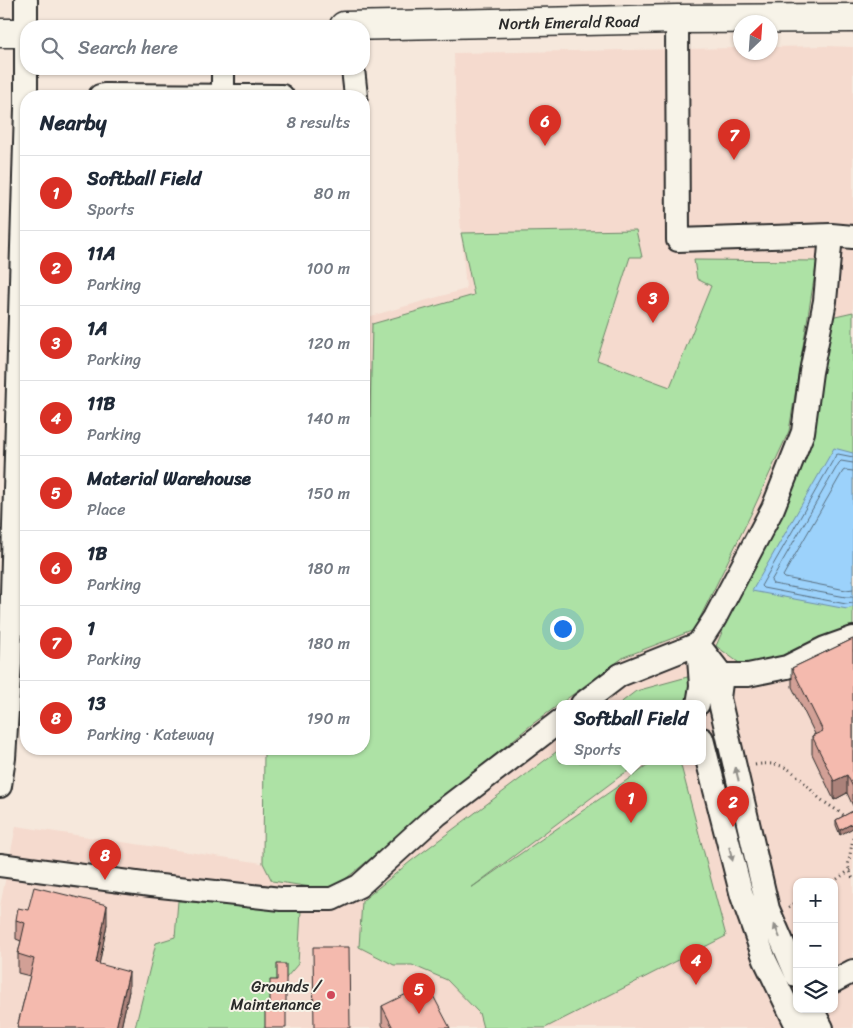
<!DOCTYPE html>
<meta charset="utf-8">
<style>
body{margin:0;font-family:Sriracha,sans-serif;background:#f2f2f3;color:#1f2937}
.controls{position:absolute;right:15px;bottom:15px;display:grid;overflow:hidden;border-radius:10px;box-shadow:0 1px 4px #0004}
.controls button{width:45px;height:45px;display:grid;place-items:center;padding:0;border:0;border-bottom:1px solid #e0e1e3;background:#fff;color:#1f2937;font:25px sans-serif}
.compass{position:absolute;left:733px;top:15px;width:45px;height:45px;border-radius:50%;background:#fff;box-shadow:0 1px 4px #0004;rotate:25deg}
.you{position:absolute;left:562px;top:628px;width:18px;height:18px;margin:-12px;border:4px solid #fff;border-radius:50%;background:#1a73e8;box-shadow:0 0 0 8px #1a73e833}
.badge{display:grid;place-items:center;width:32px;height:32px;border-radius:50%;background:#d93025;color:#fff;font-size:16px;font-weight:700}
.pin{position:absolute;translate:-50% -41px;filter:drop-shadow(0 1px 2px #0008)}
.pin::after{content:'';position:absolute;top:26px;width:18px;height:15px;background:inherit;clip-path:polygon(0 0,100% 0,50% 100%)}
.popup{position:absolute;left:556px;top:700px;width:150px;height:65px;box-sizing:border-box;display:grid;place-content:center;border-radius:10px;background:#fff;filter:drop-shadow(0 1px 4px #0005);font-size:16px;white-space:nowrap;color:#747a83}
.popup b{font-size:19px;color:#1f2937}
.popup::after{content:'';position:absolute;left:50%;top:100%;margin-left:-10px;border:10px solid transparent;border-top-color:#fff}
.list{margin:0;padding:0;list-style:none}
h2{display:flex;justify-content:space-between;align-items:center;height:65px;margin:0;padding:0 20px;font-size:21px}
h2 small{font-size:16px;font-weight:400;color:#747a83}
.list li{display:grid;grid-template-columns:32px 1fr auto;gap:15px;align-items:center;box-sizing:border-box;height:75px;padding:0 20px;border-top:1px solid #e0e1e3}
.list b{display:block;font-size:19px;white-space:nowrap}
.list p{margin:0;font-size:16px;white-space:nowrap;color:#747a83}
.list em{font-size:16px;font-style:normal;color:#747a83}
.icon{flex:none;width:28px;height:28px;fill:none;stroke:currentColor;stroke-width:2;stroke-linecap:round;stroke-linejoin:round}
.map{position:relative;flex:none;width:853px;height:1028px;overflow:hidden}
.search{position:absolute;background:#fff;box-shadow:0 1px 4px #0004;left:20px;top:20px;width:350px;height:55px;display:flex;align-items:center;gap:12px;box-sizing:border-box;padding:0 18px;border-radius:20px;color:#747a83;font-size:19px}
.panel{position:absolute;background:#fff;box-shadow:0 1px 4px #0004;left:20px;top:90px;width:350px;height:665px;border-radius:20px}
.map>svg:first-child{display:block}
.built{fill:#f5dace;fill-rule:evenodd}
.green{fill:#ade2a5;stroke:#6c8668}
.water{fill:#9cd2fb;stroke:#6f8fa8}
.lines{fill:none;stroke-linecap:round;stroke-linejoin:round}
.shore{stroke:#586e7e;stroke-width:1}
.minor-casing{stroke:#2b2b2b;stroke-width:26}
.major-casing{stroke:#2b2b2b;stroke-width:31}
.path{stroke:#2b2b2b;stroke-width:3;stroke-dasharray:1 4;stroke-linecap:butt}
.minor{stroke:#f7f3e8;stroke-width:22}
.major{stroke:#f7f3e8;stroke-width:28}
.wall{fill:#d2a096;stroke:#2b2b2b}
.shaded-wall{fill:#ab827a;stroke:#2b2b2b}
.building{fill:#f4baae;stroke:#2b2b2b}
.oneway{fill:#918f8a}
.poi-dot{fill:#d1495b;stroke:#f7f3e8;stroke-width:2}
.labels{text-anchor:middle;stroke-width:4;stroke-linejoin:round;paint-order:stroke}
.street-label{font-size:16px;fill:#2b2b2b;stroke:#f7f3e8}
.poi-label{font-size:16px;fill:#2b2b2b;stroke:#f7f3e8;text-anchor:end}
</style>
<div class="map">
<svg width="853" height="1028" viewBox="0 0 853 1028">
<rect width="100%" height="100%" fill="#f6e8dc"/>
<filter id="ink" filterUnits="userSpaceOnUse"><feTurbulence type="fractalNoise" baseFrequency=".02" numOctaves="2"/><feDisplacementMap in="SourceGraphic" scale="10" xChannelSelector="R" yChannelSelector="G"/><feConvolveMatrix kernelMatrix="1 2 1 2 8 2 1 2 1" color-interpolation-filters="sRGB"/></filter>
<g filter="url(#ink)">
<!-- built -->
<path class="built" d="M827 46 853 47V1028H0V906L16 826 262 863 264 749H364V318L466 289 459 206 454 53 740 48V52H770L771 47ZM560 704H702V762H560ZM797 882H834V1009H797Z"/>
<!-- green -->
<path class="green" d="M636 230 642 257H630L597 360 670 387 711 286 697 279 694 260 817 261 789 431 752 512 694 630 624 657 531 725 353 873 331 890 272 881 263 863 264 749H364V461H369L372 324 474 295 461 233Z
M853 312V635L784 665H742L716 646 815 420 831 317Z
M691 676 698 704H619L636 691Z
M560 749V762H646L623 774 471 888 653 762H680L726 936 545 1028H483L479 1013 447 980 412 965H394L359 947 362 901 411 861Z
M178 901 301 911 298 964 286 978 270 1026 265 1028H135L156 943 175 937Z"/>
<!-- water -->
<path class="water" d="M834 448 853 453V607L847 609 752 591Z"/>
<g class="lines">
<!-- shore -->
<path class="shore" d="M853 457 838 454 836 455 761 586 763 588 846 604 853 603
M853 463 841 461 839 463 771 581 773 584 846 597H853
M853 471 845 470 843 471 783 576 785 578 846 590 853 589"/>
<!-- minor casing -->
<g class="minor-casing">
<path id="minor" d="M677 19 678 240 831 235 853 237
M353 69 356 96
M100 96 104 95 282 96
M223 96V69
M698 644 722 675 719 698 768 909 797 976
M698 644 701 686 698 704
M722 675H748L787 667 825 648 853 638
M582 704 620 675 698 644 715 618 773 508 803 432 811 372 825 301 831 235
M702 739 742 896 765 960 798 1028
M0 786 4 758 10 664 26 108V0
M0 865 151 885 281 899H332L359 886 437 815 560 721
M834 981 853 971
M812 1009 822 1028"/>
</g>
<!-- major casing -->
<g class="major-casing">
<path id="major" d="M344 26 677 19 853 18
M0 33H26"/>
</g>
<!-- path -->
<path class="path" d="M755 765C788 759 797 776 818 797 827 805 838 810 847 818
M853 838 848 866 853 879
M833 882 853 868
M789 907 797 902"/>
<!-- minor -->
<use href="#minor" class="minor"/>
<!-- major -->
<use href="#major" class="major"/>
</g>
<!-- wall -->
<path class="wall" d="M853 639V806L847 793 834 800 812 754V736L815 734 792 687V668Z
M853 811 840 835 836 825V820Z
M28 910 107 924 99 964 129 991 121 1028H17L30 976 18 973V954L21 941 16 939V920Z
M382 1006 450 1028H384L382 1025Z"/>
<!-- shaded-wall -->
<path class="shaded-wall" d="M847 775V793L834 800V781Z
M853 823V828L840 835V830Z
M107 905V924L96 981V963Z
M129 972V991L121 1028H116Z"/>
<!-- building -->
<path class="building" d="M853 639V787L847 775 834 781 812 736 823 731 792 668Z
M853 811V823L840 830 836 820Z
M34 887 107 905 96 963 129 972 116 1028H17L34 959 18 954 25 923 16 920 18 908 28 910Z
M313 947H349L350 1028H314Z
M277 964H286V1028H265V1012H270V980H277Z
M427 984 450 1028H393L382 1006Z"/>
<!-- one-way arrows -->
<defs><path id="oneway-solid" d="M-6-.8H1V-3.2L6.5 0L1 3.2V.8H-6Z" transform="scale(1.25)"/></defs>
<g class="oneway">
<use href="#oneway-solid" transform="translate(737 774) rotate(-103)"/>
<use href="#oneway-solid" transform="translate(731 854) rotate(76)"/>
<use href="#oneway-solid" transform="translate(777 931) rotate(-113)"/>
</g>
</g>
<!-- markers -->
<circle class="poi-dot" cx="331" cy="995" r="5"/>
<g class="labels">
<!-- street labels -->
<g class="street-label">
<text transform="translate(569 22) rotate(-1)" y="6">North Emerald Road</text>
</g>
<!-- poi labels -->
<g class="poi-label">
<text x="321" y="992">Grounds /<tspan x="321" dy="18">Maintenance</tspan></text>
</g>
</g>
</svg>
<div class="controls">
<button>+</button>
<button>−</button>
<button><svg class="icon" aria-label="layers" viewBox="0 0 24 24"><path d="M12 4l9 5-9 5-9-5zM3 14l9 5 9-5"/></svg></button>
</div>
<svg class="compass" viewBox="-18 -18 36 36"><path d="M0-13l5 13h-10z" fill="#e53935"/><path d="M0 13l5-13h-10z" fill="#747a83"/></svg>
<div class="you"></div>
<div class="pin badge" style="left:631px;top:823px">1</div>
<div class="popup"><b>Softball Field</b>Sports</div>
<div class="pin badge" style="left:733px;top:827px">2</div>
<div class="pin badge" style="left:653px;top:323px">3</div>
<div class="pin badge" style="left:696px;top:985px">4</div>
<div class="pin badge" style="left:419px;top:1014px">5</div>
<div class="pin badge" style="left:545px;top:146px">6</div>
<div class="pin badge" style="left:734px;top:160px">7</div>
<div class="pin badge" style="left:105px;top:880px">8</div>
<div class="search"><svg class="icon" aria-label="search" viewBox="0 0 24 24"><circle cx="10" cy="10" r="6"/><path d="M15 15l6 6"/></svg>Search here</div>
<section class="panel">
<h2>Nearby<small>8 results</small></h2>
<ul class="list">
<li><span class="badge">1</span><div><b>Softball Field</b><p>Sports</p></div><em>80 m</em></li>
<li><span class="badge">2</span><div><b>11A</b><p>Parking</p></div><em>100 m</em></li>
<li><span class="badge">3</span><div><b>1A</b><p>Parking</p></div><em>120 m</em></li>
<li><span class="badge">4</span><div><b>11B</b><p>Parking</p></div><em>140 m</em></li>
<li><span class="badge">5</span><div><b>Material Warehouse</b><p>Place</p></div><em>150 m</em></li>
<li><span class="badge">6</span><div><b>1B</b><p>Parking</p></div><em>180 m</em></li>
<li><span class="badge">7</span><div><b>1</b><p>Parking</p></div><em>180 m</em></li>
<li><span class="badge">8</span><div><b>13</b><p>Parking · Kateway</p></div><em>190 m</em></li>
</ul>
</section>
</div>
